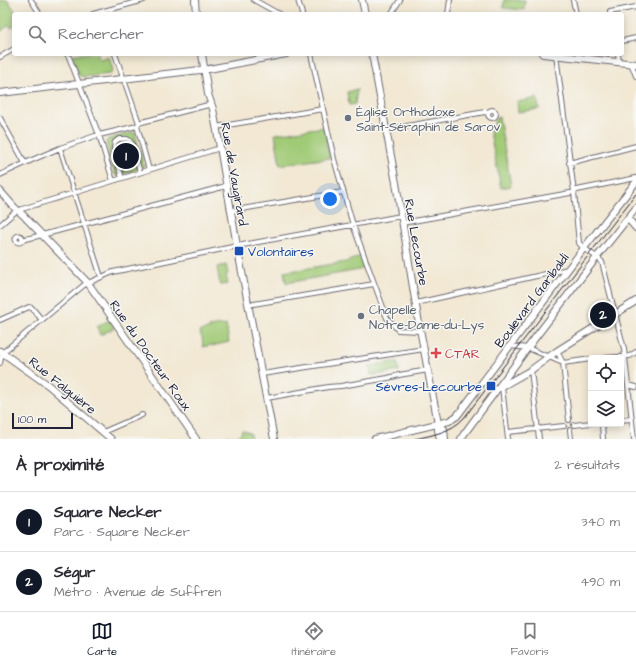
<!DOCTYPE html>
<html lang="fr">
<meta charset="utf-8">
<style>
body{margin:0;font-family:"Architects Daughter",sans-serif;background:#f2f2f3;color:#2b2b33}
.controls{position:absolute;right:12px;bottom:12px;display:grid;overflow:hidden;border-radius:4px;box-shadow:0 2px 10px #0003}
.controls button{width:36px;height:36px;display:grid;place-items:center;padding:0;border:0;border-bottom:1px solid #e1e1e2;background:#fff;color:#2b2b33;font:20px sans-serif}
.scale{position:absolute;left:12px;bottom:10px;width:61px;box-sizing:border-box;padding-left:4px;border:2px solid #22223b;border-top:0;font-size:11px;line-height:14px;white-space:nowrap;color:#22223b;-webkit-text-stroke:3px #f6f6f2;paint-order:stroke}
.you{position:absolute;left:330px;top:199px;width:14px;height:14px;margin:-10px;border:3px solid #fff;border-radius:50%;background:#1a73e8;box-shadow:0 0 0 6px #1a73e833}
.badge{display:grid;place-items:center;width:26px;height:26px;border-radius:50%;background:#111827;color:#fff;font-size:13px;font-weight:700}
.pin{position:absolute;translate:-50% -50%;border:2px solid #fff;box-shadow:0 1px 4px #0006}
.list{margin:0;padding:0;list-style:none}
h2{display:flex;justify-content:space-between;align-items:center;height:52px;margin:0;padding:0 16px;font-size:17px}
h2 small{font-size:13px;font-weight:400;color:#7c7c81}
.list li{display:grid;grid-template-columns:26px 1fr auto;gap:12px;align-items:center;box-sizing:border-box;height:60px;padding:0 16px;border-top:1px solid #e1e1e2}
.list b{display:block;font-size:15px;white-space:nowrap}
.list p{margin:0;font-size:13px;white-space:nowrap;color:#7c7c81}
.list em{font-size:13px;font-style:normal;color:#7c7c81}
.icon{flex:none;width:22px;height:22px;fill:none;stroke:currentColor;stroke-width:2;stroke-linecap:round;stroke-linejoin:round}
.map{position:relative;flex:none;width:636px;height:439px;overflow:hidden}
.search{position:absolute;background:#fff;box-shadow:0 2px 10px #0003;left:12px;right:12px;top:12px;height:44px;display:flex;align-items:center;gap:10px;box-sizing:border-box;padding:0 14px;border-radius:4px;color:#7c7c81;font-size:15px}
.sheet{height:172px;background:#fff}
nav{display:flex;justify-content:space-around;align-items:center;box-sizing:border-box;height:56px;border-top:1px solid #e1e1e2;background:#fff;font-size:11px;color:#7c7c81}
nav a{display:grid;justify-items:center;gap:2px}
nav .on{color:#111827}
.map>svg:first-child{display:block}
.green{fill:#a0ca76;stroke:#617658}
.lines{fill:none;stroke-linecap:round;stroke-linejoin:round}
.street-casing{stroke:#6b6770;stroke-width:6}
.secondary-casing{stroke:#6b6770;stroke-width:8}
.street{stroke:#fff;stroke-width:4}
.secondary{stroke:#fff;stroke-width:6}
.rail{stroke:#22223b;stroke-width:1}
.worship-dot{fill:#6b7280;stroke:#f6f6f2;stroke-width:1.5}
.transit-dot{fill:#1a4fb4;stroke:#f6f6f2;stroke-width:1.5}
.health-dot{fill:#e0444e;stroke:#f6f6f2;stroke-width:1.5}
.labels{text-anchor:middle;stroke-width:3;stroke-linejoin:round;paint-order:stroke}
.worship-label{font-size:13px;fill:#5b616d;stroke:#f6f6f2;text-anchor:start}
.street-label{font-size:13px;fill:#22223b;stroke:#f6f6f2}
.transit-label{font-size:13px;fill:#164399;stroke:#f6f6f2;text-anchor:start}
.health-label{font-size:13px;fill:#be3a42;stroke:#f6f6f2;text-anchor:start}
</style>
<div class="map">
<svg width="636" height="439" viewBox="0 0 636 439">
<rect width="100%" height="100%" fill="#f6f6f2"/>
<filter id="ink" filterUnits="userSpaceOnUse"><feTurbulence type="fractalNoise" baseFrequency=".025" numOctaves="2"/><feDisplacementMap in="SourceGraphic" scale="8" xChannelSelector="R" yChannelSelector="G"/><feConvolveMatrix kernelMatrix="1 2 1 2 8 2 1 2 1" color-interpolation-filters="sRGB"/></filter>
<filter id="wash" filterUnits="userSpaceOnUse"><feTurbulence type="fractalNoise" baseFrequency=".012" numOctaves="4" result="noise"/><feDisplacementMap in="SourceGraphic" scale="16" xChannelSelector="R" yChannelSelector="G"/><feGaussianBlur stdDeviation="0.9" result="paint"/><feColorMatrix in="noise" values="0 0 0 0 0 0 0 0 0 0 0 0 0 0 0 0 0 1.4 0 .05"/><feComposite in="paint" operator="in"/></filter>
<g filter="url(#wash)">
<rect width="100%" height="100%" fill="#f2e8d3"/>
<!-- green -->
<path class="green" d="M0 0H8L17 14H14V26L11 28 9 25 0 32Z
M504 0H525L524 10 503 8Z
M76 54H97L100 60 109 57 113 70 111 74 83 77 79 75 72 55Z
M357 89 355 104 349 105 347 92Z
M537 98 539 109 518 112 517 102Z
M499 117 511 186 501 188 489 127 495 125 494 121Z
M324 127 327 141H326L330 158 280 165 275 134Z
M134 132 135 133 144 166 143 168 117 176 115 175 106 142 108 139Z
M361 256 366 267 359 270 286 283 284 272 346 262Z
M226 265 228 274 226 275 228 284 220 285 217 267Z
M109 320 115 328 100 335 97 327Z
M221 325V326L226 325 229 342 212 346 211 345 203 347 202 337 201 336 200 331 209 329V327Z
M397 361 399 371 373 375H371L370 366Z
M242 430 250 433 251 439H224L227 436C236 437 239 439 242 430Z"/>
</g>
<g filter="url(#ink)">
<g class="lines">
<!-- street casing -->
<g class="street-casing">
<path id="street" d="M31 0 40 14
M254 0 279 14
M298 0 302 14
M573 0 576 14
M93 14 144 0
M391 14 400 0
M448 14 450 0
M611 14 610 12 636 7
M622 41 636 38
M67 54 69 57 99 135 113 181
M115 54 139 123
M311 54 334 159 353 225 366 261 387 318 398 330 421 331
M618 54 619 62
M556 55 574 192 579 243C585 251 595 254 602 262L624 349 634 439
M0 57 14 49
M631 63 636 76
M488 114a4 4 0 1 1 8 0a4 4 0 1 1-8 0Z
M0 118 25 163
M137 126 149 170
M216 127 323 109
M385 130 485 112 488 113
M60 148 101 277
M569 163 636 146
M0 175 32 160 60 148 95 136 137 126 139 123 142 122 212 104
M121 175 114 147 115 142 119 139H127L129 140 132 144 139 169
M230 211 343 192
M402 223 570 193 577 190 636 178
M0 225 15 212 22 209 220 148
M15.5 239a3.5 3.5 0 1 1 7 0a3.5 3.5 0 1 1-7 0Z
M22 240 46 234 226 186
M416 303 568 269
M248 305 374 284
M0 320 29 307 32 308 42 320
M510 346 528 348 563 363 591 359
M557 351 563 363 569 420
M605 358 630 356 636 352
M0 363 2 353 84 285 88 283 113 272 237 246 401 216
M531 370 539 439
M262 374 424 349
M628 385 636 387
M502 387 508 439
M267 398 328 387 341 386 388 378 399 375 428 370
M621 420 631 419
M602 424 603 439
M574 425 591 423
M570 430 571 439
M103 432 142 415
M508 432 564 426"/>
</g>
<!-- secondary casing -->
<g class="secondary-casing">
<path id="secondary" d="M195 0 196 14
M362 0 365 14
M202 54 208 94 213 109 221 153 237 246 274 439
M372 54 396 183 419 324 437 418 438 424 444 429 445 439
M543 54 636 64
M0 93 209 69 286 54
M0 191 15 208 23 215 88 283 196 439
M628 219 636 228
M0 351 48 385 111 439
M499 388 531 370 557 351 636 301
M438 424V430L440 439
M375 439 449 421 457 416 584 248 636 182
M461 439 464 434 535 338 597 257 636 208"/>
</g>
<!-- street -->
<use href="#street" class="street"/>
<!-- secondary -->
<use href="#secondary" class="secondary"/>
<!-- rail -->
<path class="rail" d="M415 439C433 435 451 432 464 418L594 248 636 194"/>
</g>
</g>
<!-- markers -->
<g class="worship-dot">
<circle cx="348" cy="118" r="4"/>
<circle cx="361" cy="316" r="4"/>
</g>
<g class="transit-dot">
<rect x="234" y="246" width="10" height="10" rx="2"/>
<rect x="486" y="381" width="10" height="10" rx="2"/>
</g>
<path class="health-dot" d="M434 347h4v4h4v4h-4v4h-4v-4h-4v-4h4z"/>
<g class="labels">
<!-- worship labels -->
<g class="worship-label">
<text x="356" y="116">Église Orthodoxe<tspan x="356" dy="15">Saint-Séraphin de Sarov</tspan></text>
<text x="369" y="314">Chapelle<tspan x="369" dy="15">Notre-Dame-du-Lys</tspan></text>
</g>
<!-- street labels -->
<g class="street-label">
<text transform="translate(235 174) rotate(80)" y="5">Rue de Vaugirard</text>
<text transform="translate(417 242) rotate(80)" y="5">Rue Lecourbe</text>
<text transform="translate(531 300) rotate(-53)" y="5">Boulevard Garibaldi</text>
<text transform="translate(151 355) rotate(55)" y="5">Rue du Docteur Roux</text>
<text transform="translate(63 385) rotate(39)" y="5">Rue Falguière</text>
</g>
<!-- transit labels -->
<g class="transit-label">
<text x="248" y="256">Volontaires</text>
<text x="482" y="391" text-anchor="end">Sèvres-Lecourbe</text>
</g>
<!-- health labels -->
<g class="health-label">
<text x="445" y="358">CTAR</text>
</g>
</g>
</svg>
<div class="controls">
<button><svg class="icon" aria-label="locate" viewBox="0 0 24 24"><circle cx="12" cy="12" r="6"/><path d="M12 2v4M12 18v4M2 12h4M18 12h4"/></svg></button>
<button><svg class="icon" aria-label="layers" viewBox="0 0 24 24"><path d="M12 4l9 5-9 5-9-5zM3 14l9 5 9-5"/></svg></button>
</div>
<div class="scale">100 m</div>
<div class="you"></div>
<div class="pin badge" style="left:126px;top:156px">1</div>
<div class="pin badge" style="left:603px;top:315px">2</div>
<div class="search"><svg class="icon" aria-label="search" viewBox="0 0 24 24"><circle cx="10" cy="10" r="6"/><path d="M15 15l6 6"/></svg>Rechercher</div>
</div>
<section class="sheet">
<h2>À proximité<small>2 résultats</small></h2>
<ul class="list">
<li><span class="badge">1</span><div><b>Square Necker</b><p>Parc · Square Necker</p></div><em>340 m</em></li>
<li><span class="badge">2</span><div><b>Ségur</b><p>Métro · Avenue de Suffren</p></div><em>490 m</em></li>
</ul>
</section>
<nav>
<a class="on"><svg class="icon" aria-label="map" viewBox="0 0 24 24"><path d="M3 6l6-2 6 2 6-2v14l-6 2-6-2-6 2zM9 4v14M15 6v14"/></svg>Carte</a>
<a><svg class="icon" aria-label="directions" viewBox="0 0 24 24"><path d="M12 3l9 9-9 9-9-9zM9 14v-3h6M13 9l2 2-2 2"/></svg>Itinéraire</a>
<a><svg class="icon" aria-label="saved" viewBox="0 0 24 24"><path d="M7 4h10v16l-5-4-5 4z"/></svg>Favoris</a>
</nav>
